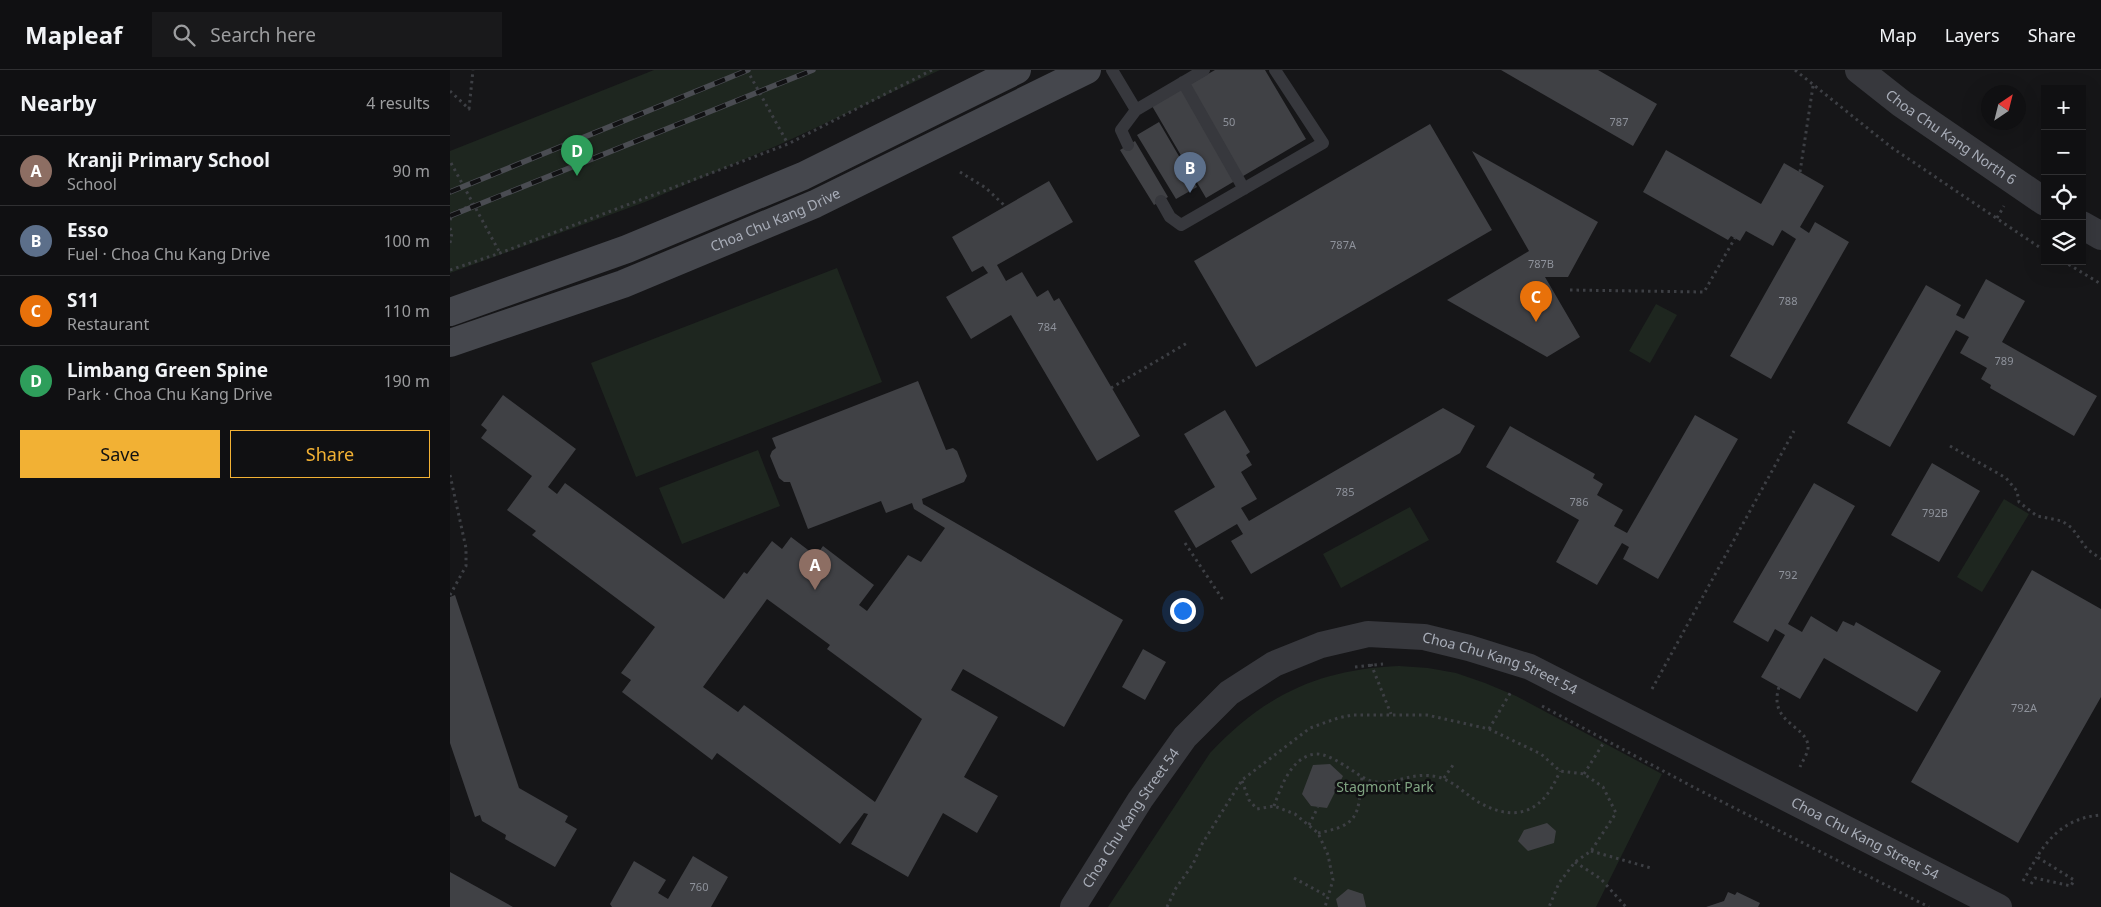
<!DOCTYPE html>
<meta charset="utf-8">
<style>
body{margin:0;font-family:"Noto Sans",sans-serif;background:#19191b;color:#f1f3f6}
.controls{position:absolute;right:15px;top:15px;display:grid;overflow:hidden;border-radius:0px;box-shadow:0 5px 20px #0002}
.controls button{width:45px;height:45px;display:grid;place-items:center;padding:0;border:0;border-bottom:1px solid #303032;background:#101012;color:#f1f3f6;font:25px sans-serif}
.compass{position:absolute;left:1531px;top:15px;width:45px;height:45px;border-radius:50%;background:#101012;box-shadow:0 5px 20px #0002;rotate:35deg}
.you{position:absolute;left:732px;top:540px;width:18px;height:18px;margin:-12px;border:4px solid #fff;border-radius:50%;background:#1a73e8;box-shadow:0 0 0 8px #1a73e833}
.badge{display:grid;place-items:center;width:32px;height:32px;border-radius:50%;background:#f2b134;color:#fff;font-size:16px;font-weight:700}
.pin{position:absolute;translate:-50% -41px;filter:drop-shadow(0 1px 2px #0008)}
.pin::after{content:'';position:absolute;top:26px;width:18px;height:15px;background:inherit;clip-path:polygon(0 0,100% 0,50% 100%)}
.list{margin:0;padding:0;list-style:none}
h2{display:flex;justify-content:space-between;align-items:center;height:65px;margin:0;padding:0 20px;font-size:21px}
h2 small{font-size:16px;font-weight:400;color:#9c9d9f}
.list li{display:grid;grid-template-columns:32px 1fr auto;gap:15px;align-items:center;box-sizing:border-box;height:70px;padding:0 20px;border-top:1px solid #303032}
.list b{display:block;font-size:19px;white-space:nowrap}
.list p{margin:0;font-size:16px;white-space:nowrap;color:#9c9d9f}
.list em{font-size:16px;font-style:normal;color:#9c9d9f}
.actions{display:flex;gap:10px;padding:15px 20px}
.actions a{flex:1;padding:11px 0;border:1px solid #f2b134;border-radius:0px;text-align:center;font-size:18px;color:#f2b134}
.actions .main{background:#f2b134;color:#111}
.icon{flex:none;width:28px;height:28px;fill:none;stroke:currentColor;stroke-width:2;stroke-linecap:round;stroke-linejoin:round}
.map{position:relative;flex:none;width:1651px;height:837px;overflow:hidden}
header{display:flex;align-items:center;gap:30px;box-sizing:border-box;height:70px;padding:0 25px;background:#101012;border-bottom:1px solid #303032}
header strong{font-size:24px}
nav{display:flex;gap:28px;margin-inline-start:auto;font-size:18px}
.search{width:350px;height:45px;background:#19191b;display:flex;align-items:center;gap:12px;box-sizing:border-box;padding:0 18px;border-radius:0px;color:#9c9d9f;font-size:19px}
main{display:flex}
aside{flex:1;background:#101012}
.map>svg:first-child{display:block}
.green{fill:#1e261f}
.building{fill:#404145;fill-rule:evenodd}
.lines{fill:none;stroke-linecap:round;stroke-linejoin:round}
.path{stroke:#3d3f44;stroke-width:3;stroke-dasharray:2.5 4;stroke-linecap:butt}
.service{stroke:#37383d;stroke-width:12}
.minor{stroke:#37383d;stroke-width:26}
.tertiary{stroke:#37383d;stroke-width:28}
.secondary{stroke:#45474d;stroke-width:28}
.rail-casing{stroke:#4a4c52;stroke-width:5.5}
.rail{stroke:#111113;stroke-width:4;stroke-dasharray:11;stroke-linecap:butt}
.labels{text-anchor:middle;stroke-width:5;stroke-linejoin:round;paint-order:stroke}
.number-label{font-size:11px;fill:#8e929b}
.street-label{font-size:14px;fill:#a8adb8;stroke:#111113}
.park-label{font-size:14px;fill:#7fa381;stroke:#111113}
</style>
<header>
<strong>Mapleaf</strong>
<div class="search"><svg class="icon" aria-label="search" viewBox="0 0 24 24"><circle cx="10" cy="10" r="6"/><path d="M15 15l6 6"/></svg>Search here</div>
<nav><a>Map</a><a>Layers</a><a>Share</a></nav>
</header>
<main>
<aside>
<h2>Nearby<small>4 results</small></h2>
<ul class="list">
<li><span class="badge" style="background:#8d6e63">A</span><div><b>Kranji Primary School</b><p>School</p></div><em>90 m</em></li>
<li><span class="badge" style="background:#5c6f8a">B</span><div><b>Esso</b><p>Fuel · Choa Chu Kang Drive</p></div><em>100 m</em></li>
<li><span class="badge" style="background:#e8710a">C</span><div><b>S11</b><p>Restaurant</p></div><em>110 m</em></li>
<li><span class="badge" style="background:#2e9e5b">D</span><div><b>Limbang Green Spine</b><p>Park · Choa Chu Kang Drive</p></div><em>190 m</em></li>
</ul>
<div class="actions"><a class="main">Save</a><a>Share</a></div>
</aside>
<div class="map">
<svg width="1651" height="837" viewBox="0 0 1651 837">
<rect width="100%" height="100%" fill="#161618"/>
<!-- green -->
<path class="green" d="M204 0H490L333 73 195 132 0 203V81Z
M387 198 432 312 186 407 141 293Z
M1206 234 1227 245 1200 293 1179 281Z
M308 380 330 436 232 474 209 418Z
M1554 429 1579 444 1532 522 1507 507Z
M960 437 979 470 891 518 873 484Z
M949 596 978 598 1006 603 1035 613 1066 626 1212 704 1146 837H658L760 683C814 625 870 599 949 596Z"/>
<!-- building -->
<path class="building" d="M765 0H815L856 69 756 128 702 36Z
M1051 0H1148L1207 34 1183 76Z
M709 52 747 117 726 129 687 65Z
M980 54 1042 160 806 297 744 191Z
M685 71 718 127 704 135 670 80Z
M1216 80 1311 134 1334 93 1374 116 1350 157 1359 163 1365 152 1399 172 1321 309 1280 286 1346 169 1332 160 1323 176 1296 161 1290 171 1281 166 1278 170 1193 122Z
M1022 81 1148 152 1118 207H1095L1130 267 1097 287 997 230 1079 181Z
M599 111 623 152 547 195 556 211 572 202 587 227 598 220 604 231 609 228 690 366 647 391 561 245 521 269 496 227 538 203 533 196 522 202 502 167Z
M1536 209 1575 231 1552 272 1647 326 1624 366 1540 318 1541 315 1531 309 1537 298 1510 283 1519 267 1506 260 1440 377 1397 353 1476 215 1511 235 1506 245 1514 249Z
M468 311 496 380 503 378 507 381 517 406 514 412 472 429 473 434 673 550 614 657 513 599 501 620 548 647 514 707 548 726 527 763 493 743 458 807 401 774 418 744 414 743 390 774 267 683 262 690 172 622 181 610 171 603 205 557 82 465 86 461 57 440 82 406 31 368 37 360 31 355 53 325 126 379 98 417 107 424 115 413 274 529 294 502 297 504 322 471 332 479 341 467 366 486 373 476 424 515 409 535 417 541 458 485 471 492 495 458 464 439 462 433 436 443 431 431 358 459 340 412H334L329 408 320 386 322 381 326 378 322 368ZM317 529 380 575 377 579 472 649 425 732 294 635 288 642 253 617Z
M993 338 1025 356 1010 383 801 504 781 471 793 464 787 454 746 478 724 441 765 417 734 364 775 340 800 382 796 385 802 395 791 402 807 429 791 438 799 451Z
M1245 345 1288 369 1208 509 1173 489 1179 477 1172 473 1147 515 1106 492 1129 450 1036 397 1060 356 1145 404 1143 408 1153 414 1147 425 1173 440 1164 456 1177 463Z
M1482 393 1530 421 1489 492 1441 465Z
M1364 413 1405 436 1338 554 1352 562 1361 546 1387 562 1393 551 1404 556 1406 552 1491 601 1467 642 1374 588 1350 629 1311 607 1335 565 1325 559 1318 572 1283 552Z
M1582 500 1651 539V627L1568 773 1461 712Z
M5 525 69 718 118 746 115 752 127 759 105 797 55 769 56 765 32 751 30 745 25 747 0 673V527Z
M693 579 716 592 695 630 672 617Z
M880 694 893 706 877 738 861 736 852 724 863 695Z
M1097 753 1106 761 1104 773 1078 781 1068 771 1074 760Z
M243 786 278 807 261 837H162L160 834 184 791 216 810 208 823 218 829Z
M0 802 63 837H0Z
M898 819 913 824 916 837H888L886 829Z
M1278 822 1285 825 1287 822 1310 833 1308 837H1256L1274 831Z"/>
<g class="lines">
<!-- path -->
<path class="path" d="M297 0 338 74
M1345 0 1441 77 1595 181
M0 21 19 39 23 0
M1 93 50 183
M510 102 536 118 555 136
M1350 102 1363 16
M1547 148 1554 136
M0 150 4 143 24 134
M0 158 2 163 0 173
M1613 191 1651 214
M0 200 50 183 338 74 482 0
M1120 220 1254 222 1285 168
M661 318 737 273
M1500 376 1556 408 1567 421 1569 432 1587 446 1612 451 1622 458 1637 479 1651 489
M0 405 16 478V496L0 525
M735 473 773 530
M921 594 941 644
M905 597 933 594
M1329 617C1318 652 1355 655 1358 675 1359 682 1353 690 1350 697
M1202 619 1344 361
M1092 636 1245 718 1479 837
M1039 659 1062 620
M1134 704 1156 669
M994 708 1003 695
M792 711 799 730 807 739 824 736 845 744 868 763 878 785 883 810 875 837
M824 736C831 717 841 687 865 684 875 683 889 692 897 697 907 703 915 711 927 712 948 714 963 701 988 707 1004 711 1016 725 1030 733 1069 754 1094 740 1110 701
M859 755 868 737
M868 763C909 755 908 746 912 707
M1141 781 1201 798
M1125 792 1151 809 1176 837
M844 808 877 826
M1573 811 1587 787
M1581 814 1585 808 1621 816 1624 810 1587 787C1602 762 1622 747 1651 745
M717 837 726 818 743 794 752 774 792 710 860 658 888 648 902 645H977L1039 659 1091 684 1110 701 1134 704 1153 717 1166 743 1141 781 1125 792 1109 813 1099 837"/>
<!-- service -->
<path class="service" d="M662 0 686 40 754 0
M733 12 794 119
M678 75 671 60 686 40
M711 131 720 147 731 155 873 73 825 0"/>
<!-- minor -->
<path class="minor" id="s1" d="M623 837 690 730 735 667 779 623 824 594 871 575 918 564 974 567 1019 578 1080 597 1549 837"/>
<!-- tertiary -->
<g class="tertiary">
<path id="s2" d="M1409 0 1452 34 1595 132"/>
<path d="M1632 155 1651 166"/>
</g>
<!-- secondary -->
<g class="secondary">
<path d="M0 242 177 179 353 106 567 0"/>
<path id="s3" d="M0 273 173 214 365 134 637 0"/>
</g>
<!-- rail casing -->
<g class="rail-casing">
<path id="rail" d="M0 122 298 0
M0 146 363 0"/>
</g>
<!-- rail -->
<use href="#rail" class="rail"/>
</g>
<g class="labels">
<!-- number labels -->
<g class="number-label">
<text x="779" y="56">50</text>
<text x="1169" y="56">787</text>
<text x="893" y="179">787A</text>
<text x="1091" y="198">787B</text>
<text x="1338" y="235">788</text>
<text x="597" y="261">784</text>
<text x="1554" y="295">789</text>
<text x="895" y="426">785</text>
<text x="1129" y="436">786</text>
<text x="1485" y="447">792B</text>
<text x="1338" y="509">792</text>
<text x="1574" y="642">792A</text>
<text x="249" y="821">760</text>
</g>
<!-- street labels -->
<g class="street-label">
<text dy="5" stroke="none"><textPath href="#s2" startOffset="114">Choa Chu Kang North 6</textPath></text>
<text dy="5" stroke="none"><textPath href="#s3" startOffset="348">Choa Chu Kang Drive</textPath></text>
<text dy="5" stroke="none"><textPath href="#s1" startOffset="555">Choa Chu Kang Street 54</textPath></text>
<text dy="5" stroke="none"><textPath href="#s1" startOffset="106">Choa Chu Kang Street 54</textPath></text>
<text dy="5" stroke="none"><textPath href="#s1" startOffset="961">Choa Chu Kang Street 54</textPath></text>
</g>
<!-- park labels -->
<g class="park-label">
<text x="935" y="722">Stagmont Park</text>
</g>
</g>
</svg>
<div class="controls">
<button>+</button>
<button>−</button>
<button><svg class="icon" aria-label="locate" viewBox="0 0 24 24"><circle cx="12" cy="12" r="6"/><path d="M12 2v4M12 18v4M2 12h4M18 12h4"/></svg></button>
<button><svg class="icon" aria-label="layers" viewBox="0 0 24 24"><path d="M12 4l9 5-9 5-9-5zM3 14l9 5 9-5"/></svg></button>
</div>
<svg class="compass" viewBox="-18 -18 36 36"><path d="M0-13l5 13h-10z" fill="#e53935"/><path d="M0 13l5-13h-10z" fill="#9c9d9f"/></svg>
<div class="you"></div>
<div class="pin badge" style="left:365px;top:520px;background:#8d6e63">A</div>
<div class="pin badge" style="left:740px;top:123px;background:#5c6f8a">B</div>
<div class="pin badge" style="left:1086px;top:252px;background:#e8710a">C</div>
<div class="pin badge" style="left:127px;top:106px;background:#2e9e5b">D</div>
</div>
</main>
